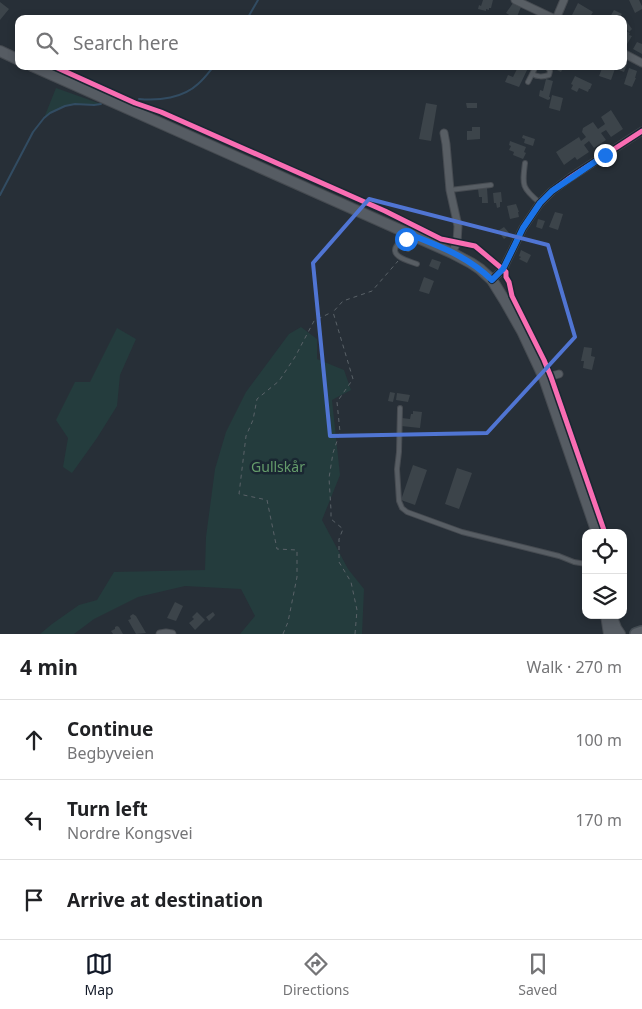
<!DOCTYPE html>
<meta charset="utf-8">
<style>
body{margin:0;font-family:"Noto Sans",sans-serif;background:#f2f2f2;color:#202124}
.controls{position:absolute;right:15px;bottom:15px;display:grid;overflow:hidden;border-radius:10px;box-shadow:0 2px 8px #0003}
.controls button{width:45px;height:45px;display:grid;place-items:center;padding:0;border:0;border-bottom:1px solid #e0e0e0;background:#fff;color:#202124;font:25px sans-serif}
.stop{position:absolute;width:15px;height:15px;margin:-11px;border:4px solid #1a73e8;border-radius:50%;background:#fff}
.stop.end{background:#1a73e8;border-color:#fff;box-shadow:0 1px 5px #0008}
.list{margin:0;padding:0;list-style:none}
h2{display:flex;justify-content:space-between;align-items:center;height:65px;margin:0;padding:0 20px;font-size:21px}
h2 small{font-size:16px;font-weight:400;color:#757577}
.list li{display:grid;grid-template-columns:32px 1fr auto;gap:15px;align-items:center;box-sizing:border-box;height:80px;padding:0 20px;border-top:1px solid #e0e0e0}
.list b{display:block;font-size:19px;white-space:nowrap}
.list p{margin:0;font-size:16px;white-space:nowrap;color:#757577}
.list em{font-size:16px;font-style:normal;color:#757577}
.icon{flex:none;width:28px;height:28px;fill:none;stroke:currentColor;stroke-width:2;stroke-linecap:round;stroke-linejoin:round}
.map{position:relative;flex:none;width:642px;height:634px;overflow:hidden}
.search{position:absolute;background:#fff;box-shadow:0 2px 8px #0003;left:15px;right:15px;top:15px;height:55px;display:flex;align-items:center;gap:12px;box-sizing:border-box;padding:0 18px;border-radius:10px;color:#757577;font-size:19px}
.sheet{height:305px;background:#fff}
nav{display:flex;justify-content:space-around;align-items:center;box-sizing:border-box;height:70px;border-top:1px solid #e0e0e0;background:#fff;font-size:14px;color:#757577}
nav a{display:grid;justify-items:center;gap:2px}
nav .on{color:#111827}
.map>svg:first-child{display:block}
.green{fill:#243c3d}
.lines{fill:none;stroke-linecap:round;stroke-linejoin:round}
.stream{stroke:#324c62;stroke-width:2}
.building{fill:#3c444a}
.service-casing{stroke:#464b51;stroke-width:6}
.minor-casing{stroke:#464b51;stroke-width:9}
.secondary-casing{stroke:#464b51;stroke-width:12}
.primary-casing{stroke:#444c53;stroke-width:14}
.path{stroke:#5a6268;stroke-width:1;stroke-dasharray:4 4;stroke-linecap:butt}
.service{stroke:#585e64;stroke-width:4}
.minor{stroke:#585e64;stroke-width:7}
.secondary{stroke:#565c63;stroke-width:10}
.primary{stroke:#5a6067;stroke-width:11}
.cycleway-casing{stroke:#1a2732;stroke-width:8}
.cycleway{stroke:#f96db3;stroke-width:5}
.route{stroke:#1a73e8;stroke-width:6}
.marked{fill:none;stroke:#5075d3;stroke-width:4;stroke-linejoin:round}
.labels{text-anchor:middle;stroke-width:5;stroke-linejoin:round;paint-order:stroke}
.park-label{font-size:14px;fill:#659c6b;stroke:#1a2732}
</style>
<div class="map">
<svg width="642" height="634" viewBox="0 0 642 634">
<rect width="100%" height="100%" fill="#272f37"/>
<!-- green -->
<path class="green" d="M56 88 101 104C93 105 86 104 77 104 65 105 54 111 44 118Z
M301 327 317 339V359L344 370 351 390 332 400 340 475 322 520 348 569 364 589 362 634H240L255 616 241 589 185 586 138 597 94 619 74 634H40L52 624 79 605 97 600 114 572 205 570 206 537 215 469 226 432 246 392 289 334Z
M117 328 136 339 120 375 117 406 97 438 72 473 63 467 68 438 56 420 75 382H90Z"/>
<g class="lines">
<!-- stream -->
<path class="stream" d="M247 19 258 0
M139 99C159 101 183 98 198 84 204 79 209 72 214 66
M0 195 33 132 44 118 50 113 65 106 75 104 94 105 101 104"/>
</g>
<!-- building -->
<path class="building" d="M483 0H493L491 8H489V10L486 9V11L478 9 479 5 481 6Z
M629 0H639L642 6V9L635 13Z
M0 2 9 9 0 20Z
M513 3 521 7 516 19 506 13Z
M578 3 593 12 590 17 588 16 586 19H575L571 17Z
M614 10 622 14 619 19H614L610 17Z
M627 22 632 29 629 32 623 25Z
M624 30 630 33 629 35 632 36 627 44 623 42Z
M637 42 642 44V54L633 49Z
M623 62 627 64 624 72 619 70 620 66H623Z
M554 66H564L561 72 553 68Z
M603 66H616L611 80 599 76Z
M520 67 527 70 519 87 505 82 508 75 513 77 517 69 518 70Z
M629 68 637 71 635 78H636L632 87 624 84Z
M575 76 592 84 590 89H589L588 92 579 88 577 92 571 89 573 85 571 84Z
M546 79 553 81 549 97H550V99L548 100 539 96 540 90 543 91Z
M552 95 563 98 560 111 549 108Z
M426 103 437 105 431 141 419 139Z
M466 103H477V108H467Z
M611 110 623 129 611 137 606 130 601 133 606 140 594 148 589 141 584 145 589 152 577 160 575 157 564 165 556 152 579 137 581 141 586 137 582 132 583 128 593 122 598 129 605 124 601 117Z
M472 127H480V139L467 140V131H472Z
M523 135 535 139 533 146 524 143 525 139 522 138Z
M510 141 526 147 524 152 526 153 523 159 513 155 514 152 509 150 511 146 509 145Z
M482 187H485L486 188H487L488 203H482V197H479L478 189H482Z
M501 192 502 202H500V207L497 208 496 203H494L493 193Z
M516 204 519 212H518L519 217 510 219 507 206Z
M555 212 563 214 558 230 549 227Z
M538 219 545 221 542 229 536 227Z
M504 227 510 234 504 239 498 231Z
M521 250 531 255 527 263 519 259 521 257 519 256Z
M432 259 441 262 438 270 429 266Z
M424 277 434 281 429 294 419 291Z
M584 347 592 348 591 356 595 357 592 370 583 368 584 361H581Z
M390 392 395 393 393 402 388 401Z
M397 393 410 395 408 402 396 400Z
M413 411 422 412 420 428 401 426 402 418 410 419 411 414H413Z
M413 465 427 470 415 505 401 500Z
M457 468 472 473 459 509 445 504Z
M175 602 183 606 176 621 167 618Z
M197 612 205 620 195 630 189 623 194 619 192 617Z
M213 612 215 615 209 621 206 617Z
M133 614 136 616 146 633 136 634 128 620 131 619 130 616Z
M117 626 119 627 123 634H113L111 631 115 629V627Z"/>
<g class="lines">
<!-- service casing -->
<g class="service-casing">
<path id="service" d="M532 74C538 77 542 77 549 75L550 71 547 66
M528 82 536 66
M525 163C522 186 522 188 540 203
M450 190 491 185
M408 235C405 240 402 240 398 244 387 256 409 261 417 264
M406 239 408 249
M400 408 399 452 397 469 399 501 402 508 407 512 462 532 559 556 574 562 586 564"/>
</g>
<!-- minor casing -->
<g class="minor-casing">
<path id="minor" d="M515 0 555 19
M556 19 564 0
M623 53 642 63
M444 133 446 144 450 190 458 226 457 242 452 253
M492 280 503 269 523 228 540 203 552 191 571 177 642 131
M544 378 559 374
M160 634 166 633 172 634"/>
</g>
<!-- secondary casing -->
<g class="secondary-casing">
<path id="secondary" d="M0 51 19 60
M32 66 452 253 471 263 480 269 492 280 505 301 522 331 544 378 597 533
M606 615 609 634
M611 615 616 628 620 634"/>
</g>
<!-- primary casing -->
<g class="primary-casing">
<path id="primary" d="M636 634 642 632"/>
</g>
<!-- path -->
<path class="path" d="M283 634 288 622 297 577V550L277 549 267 500 239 494 246 436 253 420 257 399 279 381 295 357 314 321 332 312
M355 634 357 610 351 582 339 562V539L343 529 331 519V510L329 478 333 453 340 432 337 402 353 379 333 312 343 301 372 291 398 261"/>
<!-- service -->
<use href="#service" class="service"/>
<!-- minor -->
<use href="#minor" class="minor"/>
<!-- secondary -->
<use href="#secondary" class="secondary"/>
<!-- primary -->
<use href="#primary" class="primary"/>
<!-- cycleway casing -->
<g class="cycleway-casing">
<path id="cycleway" d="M53 66 135 103 161 112 385 211 441 239 475 246 506 272V277L509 282 512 296 544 360 551 377 605 533
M492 280 503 269 523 228 540 203 552 191 571 177 642 131"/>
</g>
<!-- cycleway -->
<use href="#cycleway" class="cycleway"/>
</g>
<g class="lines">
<!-- route -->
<path class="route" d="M406 239 409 234C441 247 467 256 492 280L503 269 523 228 540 203 552 191 605 155"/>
</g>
<!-- marked area -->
<path class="marked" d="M369 199 548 245 575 337 487 433 330 436 313 263Z"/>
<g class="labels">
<!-- park labels -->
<g class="park-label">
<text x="278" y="472">Gullskår</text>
</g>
</g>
</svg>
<div class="controls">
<button><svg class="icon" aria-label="locate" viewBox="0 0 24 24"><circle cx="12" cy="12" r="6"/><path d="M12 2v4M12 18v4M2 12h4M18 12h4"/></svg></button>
<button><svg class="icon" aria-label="layers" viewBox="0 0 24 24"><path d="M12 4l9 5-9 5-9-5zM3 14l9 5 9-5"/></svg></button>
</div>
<div class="stop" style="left:406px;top:239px"></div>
<div class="stop end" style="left:605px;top:155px"></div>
<div class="search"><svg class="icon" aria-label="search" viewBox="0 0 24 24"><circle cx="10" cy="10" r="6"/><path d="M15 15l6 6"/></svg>Search here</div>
</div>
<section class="sheet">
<h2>4 min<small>Walk · 270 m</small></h2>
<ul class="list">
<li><svg class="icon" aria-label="ahead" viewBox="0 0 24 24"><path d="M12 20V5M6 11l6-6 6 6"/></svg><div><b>Continue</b><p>Begbyveien</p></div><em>100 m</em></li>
<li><svg class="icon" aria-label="left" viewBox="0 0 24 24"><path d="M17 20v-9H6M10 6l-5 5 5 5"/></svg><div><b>Turn left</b><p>Nordre Kongsvei</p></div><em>170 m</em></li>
<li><svg class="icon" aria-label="arrive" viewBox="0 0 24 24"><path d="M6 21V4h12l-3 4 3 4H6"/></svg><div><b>Arrive at destination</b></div></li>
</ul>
</section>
<nav>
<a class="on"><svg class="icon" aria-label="map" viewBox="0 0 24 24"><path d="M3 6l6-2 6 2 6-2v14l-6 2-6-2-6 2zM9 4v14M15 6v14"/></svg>Map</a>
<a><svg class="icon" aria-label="directions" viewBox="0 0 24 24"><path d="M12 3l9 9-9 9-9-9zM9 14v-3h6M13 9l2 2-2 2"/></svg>Directions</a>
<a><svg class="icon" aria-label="saved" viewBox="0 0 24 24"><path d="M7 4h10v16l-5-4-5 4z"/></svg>Saved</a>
</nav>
